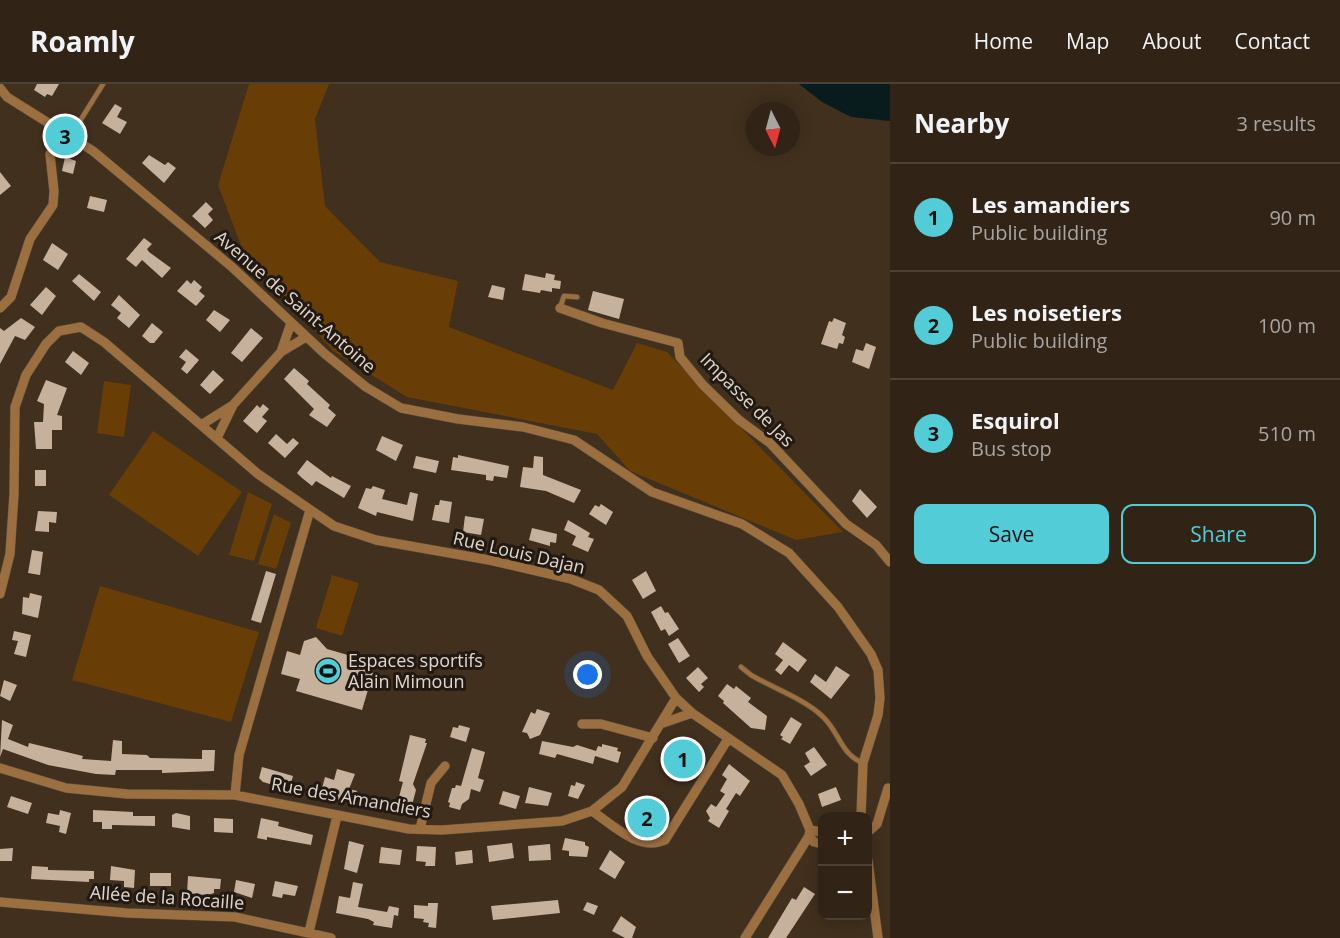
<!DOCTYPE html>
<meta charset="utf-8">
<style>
body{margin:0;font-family:"Open Sans",sans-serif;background:#392c1f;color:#f1f3f6}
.controls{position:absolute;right:18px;bottom:18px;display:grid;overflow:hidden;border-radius:12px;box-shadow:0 3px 15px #0003}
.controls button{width:54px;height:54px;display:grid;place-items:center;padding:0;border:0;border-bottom:2px solid #4c4135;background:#312416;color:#f1f3f6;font:30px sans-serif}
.compass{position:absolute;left:746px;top:18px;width:54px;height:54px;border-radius:50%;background:#312416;box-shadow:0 3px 15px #0003;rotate:174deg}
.you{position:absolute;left:588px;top:591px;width:21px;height:21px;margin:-15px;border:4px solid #fff;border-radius:50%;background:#1a73e8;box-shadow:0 0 0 9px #1a73e833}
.badge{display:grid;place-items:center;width:39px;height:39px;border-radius:50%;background:#52ccd6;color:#111;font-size:20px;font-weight:700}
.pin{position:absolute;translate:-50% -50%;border:3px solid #fff;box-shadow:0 2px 6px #0006}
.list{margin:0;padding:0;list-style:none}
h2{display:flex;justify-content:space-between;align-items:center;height:78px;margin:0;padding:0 24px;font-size:26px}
h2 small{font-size:20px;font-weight:400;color:#a8a4a1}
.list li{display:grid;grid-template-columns:39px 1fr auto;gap:18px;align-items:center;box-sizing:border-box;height:108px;padding:0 24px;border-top:2px solid #4c4135}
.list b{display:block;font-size:22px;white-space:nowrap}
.list p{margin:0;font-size:20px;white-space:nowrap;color:#a8a4a1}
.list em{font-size:20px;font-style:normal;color:#a8a4a1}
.actions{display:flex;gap:12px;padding:18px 24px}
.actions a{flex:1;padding:14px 0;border:2px solid #52ccd6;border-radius:12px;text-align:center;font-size:21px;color:#52ccd6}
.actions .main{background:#52ccd6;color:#111}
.map{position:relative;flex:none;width:890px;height:854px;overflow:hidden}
header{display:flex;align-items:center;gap:36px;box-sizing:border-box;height:84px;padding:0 30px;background:#312416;border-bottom:2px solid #4c4135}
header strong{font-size:28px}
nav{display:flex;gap:33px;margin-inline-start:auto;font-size:21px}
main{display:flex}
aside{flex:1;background:#312416}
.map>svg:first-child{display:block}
.green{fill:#683d06}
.water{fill:#081c1e}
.building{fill:#c6b19d}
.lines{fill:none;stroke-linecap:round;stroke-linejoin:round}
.service-casing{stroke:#5e4e3d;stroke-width:6}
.minor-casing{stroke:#5e4e3d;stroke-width:10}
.service{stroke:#9c6f41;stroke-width:4.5}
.minor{stroke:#9c6f41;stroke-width:9}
.labels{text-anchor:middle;stroke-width:6;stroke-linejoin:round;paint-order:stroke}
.street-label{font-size:18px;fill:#e0d5cb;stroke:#211912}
.poi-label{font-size:18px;fill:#e0d5cb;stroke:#211912;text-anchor:start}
</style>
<header>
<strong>Roamly</strong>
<nav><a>Home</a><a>Map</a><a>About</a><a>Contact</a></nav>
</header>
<main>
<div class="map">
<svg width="890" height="854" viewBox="0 0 890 854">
<rect width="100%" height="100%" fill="#41301e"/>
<!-- green -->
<path class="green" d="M249 0H329L315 35 325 122 380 178 458 197 449 243 613 306 637 259 667 268 843 448 796 456 630 387 597 350 407 313 333 267 242 164 218 101Z
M104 297 131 301 124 353 97 349Z
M153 347 242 408 198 472 109 411Z
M248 408 272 420 254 477 229 471Z
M274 430 291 439 276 485 258 480Z
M332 491 359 499 342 552 316 544Z
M100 502 259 548 231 638 72 596Z"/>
<!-- water -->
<path class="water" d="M799 0H890V37L851 33 822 18Z"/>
<!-- building -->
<path class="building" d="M37 0H59L52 12 47 10 45 13 34 6Z
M115 20 122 24 117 33 127 38 120 50 102 39Z
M149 71 165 81 168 78 176 84 164 99 142 79Z
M65 73 76 77 73 90 62 87Z
M0 88 11 102 0 111Z
M90 112 107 116 104 128 87 124Z
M206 118 213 125 208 130 213 136 205 144 192 132Z
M144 154 152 160 147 165 149 168 171 184 162 194 142 176 136 183 126 175Z
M52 159 68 170 58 186 43 176Z
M546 189 555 191 554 196 561 197 560 205 552 204V208L541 206 540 209 522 206 525 190 545 194Z
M79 190 101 208 94 217 72 197Z
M187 196 191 200 194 196 202 203 199 207 205 212 196 222 177 207Z
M492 201 505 204 503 216 488 213Z
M46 203 56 212 42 231 30 221Z
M593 207 624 215 619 235 588 226Z
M119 211 140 231 129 244 117 234 121 229 111 221Z
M214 226 230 236 220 248 206 236Z
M21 234 35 243 25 256 15 252 0 280V244L4 247Z
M834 234 846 239 842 251 845 253 843 260 839 259 837 265 821 260 829 237 832 238Z
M152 239 163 248 154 259H150L142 252Z
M251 244 263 254 242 278 231 269Z
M866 259 876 263 869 285 852 278 856 265 863 267Z
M186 265 199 276 187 290 181 285 186 278 179 273Z
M73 267 89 279 81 291 65 278Z
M294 284 309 297 307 300 330 321 328 324 336 331 327 343 309 331 314 325 284 295Z
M213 286 224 296 210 310 200 301Z
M46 296 67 304 57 331 62 332V346H52V365H36L34 338H43L44 320 37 317Z
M263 320 269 325 262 333 267 337 257 349 243 337 257 321 260 324Z
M276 350 287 360 293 354 299 359 285 374 268 359Z
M382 352 403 361 396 377 376 366Z
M458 371 509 382 507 394 494 392 493 397 486 396V391L451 386 453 373 458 374Z
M416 372 439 377 436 389 413 384Z
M534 372 543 373V391L581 406 574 419 546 407 520 403 523 383 533 384Z
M307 376 331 394 332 392 351 402 344 414 316 397 312 402 302 394 297 389Z
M35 386H46V402H35Z
M373 402 385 406 382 415 407 421 410 408 418 410 413 437 377 428 376 432 358 424 366 404 371 405Z
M860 405 877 423 867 434 852 417Z
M440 416 452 418 449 439 432 436 435 421H439Z
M601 420 613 428 606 441 589 430 595 421 599 423Z
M38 427 57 428 56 439 49 438V448L35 447Z
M465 432 484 435 481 451 463 448Z
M568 436 590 449 588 453 594 455 588 468 572 461 576 452 564 446Z
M532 444 557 450 556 459 550 458V462L529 456Z
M32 466 43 468 40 491 28 489Z
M266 487 276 490 261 539 251 536Z
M646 487 656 507 643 515 632 496Z
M30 509 42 512 38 534 22 530 23 513 29 514Z
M661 522 665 529 668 528 679 545 669 552 665 545 661 547 651 528Z
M14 547 31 551 26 573 14 570 18 557 12 556Z
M316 553 327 565 372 578 369 588 373 589 362 626 296 607 300 595 281 590 287 567 300 571 304 557Z
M678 554 690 572 679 579 668 560Z
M783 558 807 576 798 588 789 581 781 591 775 586 783 576 775 570Z
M836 582 850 591 831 615 810 598 815 590 826 598Z
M698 583 708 594 701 600 704 603 699 608 686 594Z
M4 596 17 601 10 617 0 612Z
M727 600 734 605 736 602 751 614 748 618 767 632 765 646 751 644 723 619 724 617 718 612Z
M537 625 550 629 540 651 530 655 527 649 522 648 531 628 535 630Z
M791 633 802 640 790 660 781 655 783 653 780 651Z
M2 636 13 641 8 655 28 663 29 659 83 672 82 675 111 677 113 656 122 657V670L147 671 150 674 202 675V666H215L214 687 162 689V686H116L115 691 96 690 48 681 3 665 0 673Z
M459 641 470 644 466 658 450 653 453 643 458 644Z
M410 651 426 655 425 659H427L413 700 416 706 412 721 408 723 397 720 403 698 399 697Z
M684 653 700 663 688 685 684 682 678 691 666 684Z
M542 657 573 663 577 661 596 667 598 662 602 663V660L618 664 617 667 621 668 618 679 595 672 593 680 557 670 555 674 539 670Z
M814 663 827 681 811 692 804 682 810 678 805 669Z
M472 664 485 668 478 694 484 696 480 708 471 705 469 715 462 720 460 726 449 723 450 719 448 718 452 704H455L456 701 461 702Z
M729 680 750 697 740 712 736 709 726 725 729 727 719 744 708 737 710 734 706 727 711 720 716 723 725 710 720 707 727 695 722 691Z
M262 683 293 692 290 703 285 702 284 704 263 698 259 694Z
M337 685 355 690 349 705 357 707 353 720 325 712V710L321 708 325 693 334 696Z
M576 698 585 701 578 715 568 712 571 701 575 702Z
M529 703 552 709 548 722 525 719Z
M836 703 841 716 822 723 818 710Z
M503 707 520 712 516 725 499 720Z
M11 712 32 719 28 730 7 723Z
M640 723 661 737 650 749 634 739Z
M60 726 71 729 66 750 59 748 60 742 46 739 48 729 59 731Z
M93 726 133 728V732H155V742L112 741V745H102V738H93Z
M176 729 190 732V746L172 743V731Z
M214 734 233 735V749L214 748Z
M261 734 279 738 278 742 313 751 311 761 267 753V756L257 754Z
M565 754 585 758V761L589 763 587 773 569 772V767L562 766Z
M349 757 364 761 357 789 344 785Z
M512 759 514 774 489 778 487 762Z
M550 760 551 776 529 777 528 762Z
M417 762 436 763 435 782H425L426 778 416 777Z
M381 763 402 766 400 781 379 779Z
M13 764 12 777H0V765Z
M472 766 473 779 456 781 455 768Z
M610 766 625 778 615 795 599 785Z
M32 782 48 783V786L94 787V795H89V798L31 795Z
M111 782 135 786 134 804 124 803V797L110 796Z
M150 789H171V802H150Z
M188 792 221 795 220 805H214V809L208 811 187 810Z
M236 796 255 800 252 814 234 808Z
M275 797 298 802 295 812 283 810 282 814 272 812Z
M353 798 363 800 358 823 387 828 389 822 399 824 398 832 394 831 392 844 373 841 374 838 368 835 336 829 339 812 350 814Z
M804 803 815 810 786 854H768L792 814 796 816Z
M558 816 560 829 493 836 491 822Z
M587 818 598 822 594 831 583 826Z
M428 819H438L436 844 428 843 429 839 423 838 424 835 414 834V821L428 822Z
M621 832 636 843 632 854H625L612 847Z"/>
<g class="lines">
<!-- service casing -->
<g class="service-casing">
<path id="service" d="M70 53 103 0
M560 224 564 212 577 213
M741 583 751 591C771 603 804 615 821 631 839 646 840 670 863 679"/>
</g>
<!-- minor casing -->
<g class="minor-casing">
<path id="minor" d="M0 4 7 13 93 67 232 183 325 270 366 303 401 324 458 335 523 343 574 356 652 408 742 440 789 469 838 523 871 570 878 586 880 614 878 631 863 679 861 732
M0 224 11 213 30 155 53 121 54 107 50 70 63 48
M560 224 602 239 678 259 680 273 703 301 739 336 770 359 846 440 876 461 890 478
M281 268 306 253
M201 341 258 390 334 442 376 456 489 476 571 495 599 506 627 532 647 572 676 614 692 629 782 691 799 720 810 746
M217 354 233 321
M0 510 10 470 14 410 15 323 26 291 46 260 59 247 81 243 104 258 201 341 233 321 281 268 291 239
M663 639 692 629
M582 640H601L653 654
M0 684 66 704 127 710 235 711 409 745 442 746 562 737 592 727 622 703 676 614
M235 711 239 671 310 426
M592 727C613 741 639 768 665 756L728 655
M420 745 431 699 445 682
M810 746 822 748
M868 748 877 740 888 704
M809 752 814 758 822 760
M868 777 878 854
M0 818 127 829 235 833 331 854
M309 848 337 732
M745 854 809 752 810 746"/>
</g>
<!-- service -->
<use href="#service" class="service"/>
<!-- minor -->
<use href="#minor" class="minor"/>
</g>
<!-- icons -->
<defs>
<g id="stadium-disc" transform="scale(1.35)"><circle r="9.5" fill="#52ccd6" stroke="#211912"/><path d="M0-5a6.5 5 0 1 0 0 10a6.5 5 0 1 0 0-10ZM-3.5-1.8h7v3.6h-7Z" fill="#111"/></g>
</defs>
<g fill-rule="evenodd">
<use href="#stadium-disc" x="328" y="587"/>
</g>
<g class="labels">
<!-- street labels -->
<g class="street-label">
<text transform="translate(295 218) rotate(41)" y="6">Avenue de Saint-Antoine</text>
<text transform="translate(747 316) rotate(45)" y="6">Impasse de Jas</text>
<text transform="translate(519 469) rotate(13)" y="6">Rue Louis Dajan</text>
<text transform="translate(351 714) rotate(10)" y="6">Rue des Amandiers</text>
<text transform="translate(167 814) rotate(4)" y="6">Allée de la Rocaille</text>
</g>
<!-- poi labels -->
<g class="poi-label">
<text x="348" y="583">Espaces sportifs<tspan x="348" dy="21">Alain Mimoun</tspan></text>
</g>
</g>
</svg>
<div class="controls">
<button>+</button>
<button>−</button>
</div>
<svg class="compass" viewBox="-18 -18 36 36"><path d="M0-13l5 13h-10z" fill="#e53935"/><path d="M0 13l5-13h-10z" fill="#a8a4a1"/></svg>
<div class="you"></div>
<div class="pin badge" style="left:683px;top:675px">1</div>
<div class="pin badge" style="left:647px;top:734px">2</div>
<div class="pin badge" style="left:65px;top:52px">3</div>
</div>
<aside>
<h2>Nearby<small>3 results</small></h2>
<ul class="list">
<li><span class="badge">1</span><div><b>Les amandiers</b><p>Public building</p></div><em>90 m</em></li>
<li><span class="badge">2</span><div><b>Les noisetiers</b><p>Public building</p></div><em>100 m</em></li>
<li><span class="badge">3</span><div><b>Esquirol</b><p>Bus stop</p></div><em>510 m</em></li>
</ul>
<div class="actions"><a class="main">Save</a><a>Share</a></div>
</aside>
</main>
